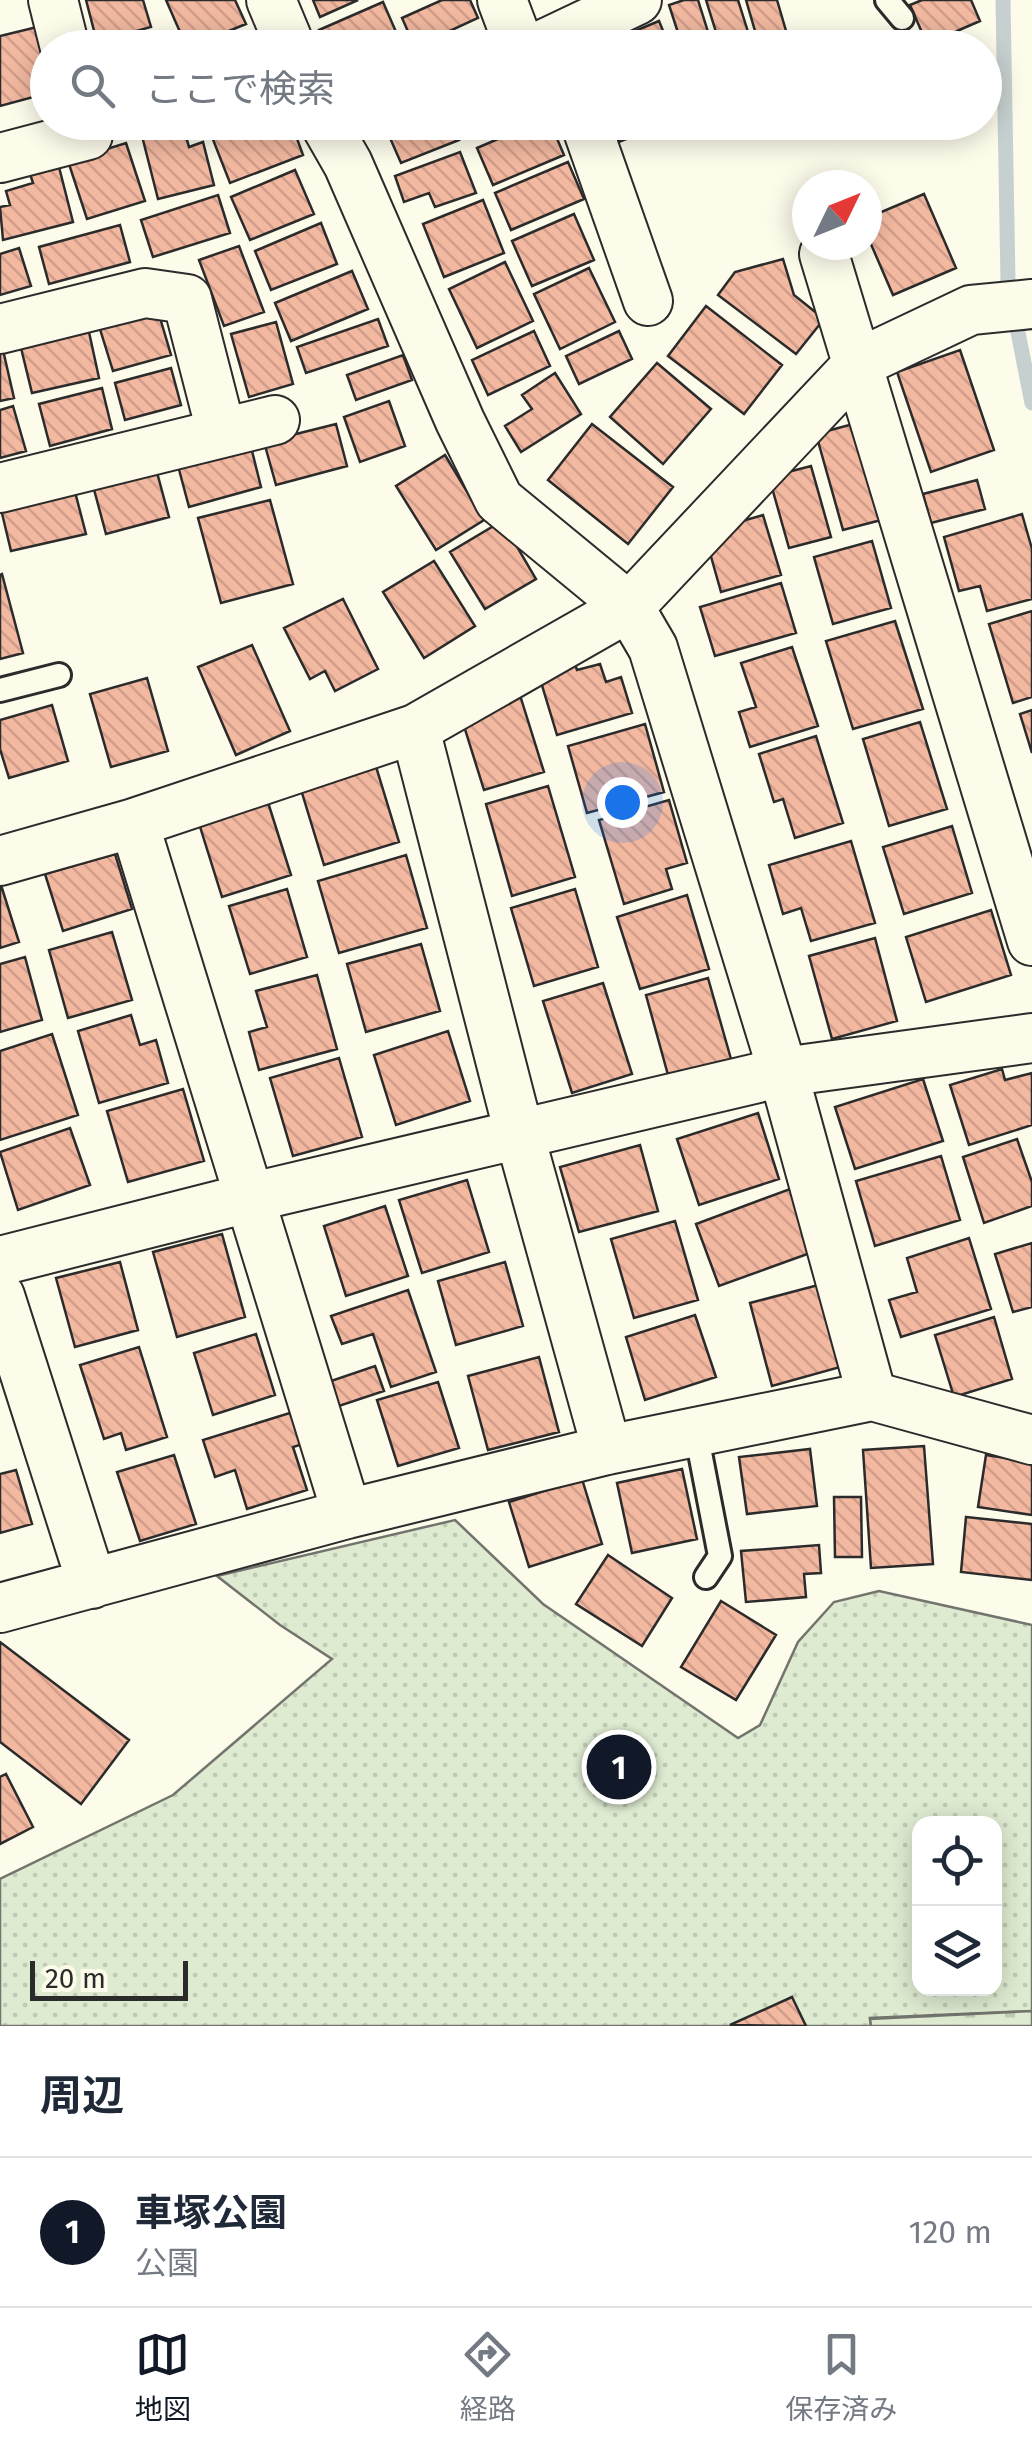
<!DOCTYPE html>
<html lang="ja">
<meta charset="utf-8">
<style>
body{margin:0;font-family:"Fira Sans","Noto Sans JP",sans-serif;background:#f6f6f7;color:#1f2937}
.controls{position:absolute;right:30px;bottom:30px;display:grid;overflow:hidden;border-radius:20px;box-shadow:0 5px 25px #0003}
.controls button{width:90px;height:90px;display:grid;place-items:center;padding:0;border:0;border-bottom:2px solid #e0e1e3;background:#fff;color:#1f2937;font:50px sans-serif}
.compass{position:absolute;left:792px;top:170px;width:90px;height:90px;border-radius:50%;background:#fff;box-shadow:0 5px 25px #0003;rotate:47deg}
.scale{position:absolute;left:30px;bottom:25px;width:158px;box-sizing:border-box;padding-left:10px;border:5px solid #2b2b2b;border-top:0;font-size:28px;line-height:35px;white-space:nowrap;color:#2b2b2b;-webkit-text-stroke:8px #fdfbea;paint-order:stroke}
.you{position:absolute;left:622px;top:802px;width:35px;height:35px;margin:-25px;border:8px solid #fff;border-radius:50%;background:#1a73e8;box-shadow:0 0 0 15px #1a73e833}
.badge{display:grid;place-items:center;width:65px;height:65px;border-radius:50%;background:#111827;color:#fff;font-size:32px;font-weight:700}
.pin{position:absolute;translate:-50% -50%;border:5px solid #fff;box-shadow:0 2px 10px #0006}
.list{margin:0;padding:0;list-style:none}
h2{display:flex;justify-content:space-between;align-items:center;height:130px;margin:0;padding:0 40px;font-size:42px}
h2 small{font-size:32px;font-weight:400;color:#747a83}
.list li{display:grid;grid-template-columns:65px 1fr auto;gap:30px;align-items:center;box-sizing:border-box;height:150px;padding:0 40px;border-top:2px solid #e0e1e3}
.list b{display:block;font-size:38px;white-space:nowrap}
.list p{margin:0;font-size:32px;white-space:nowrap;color:#747a83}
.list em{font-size:32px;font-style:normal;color:#747a83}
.icon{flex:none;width:55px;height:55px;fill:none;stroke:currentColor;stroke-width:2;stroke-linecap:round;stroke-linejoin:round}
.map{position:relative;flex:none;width:1032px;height:2026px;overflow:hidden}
.search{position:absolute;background:#fff;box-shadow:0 5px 25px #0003;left:30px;right:30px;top:30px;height:110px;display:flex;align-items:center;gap:25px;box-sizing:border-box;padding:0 35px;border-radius:55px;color:#747a83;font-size:38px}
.sheet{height:280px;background:#fff}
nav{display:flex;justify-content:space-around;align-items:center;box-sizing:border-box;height:140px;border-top:2px solid #e0e1e3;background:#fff;font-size:28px;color:#747a83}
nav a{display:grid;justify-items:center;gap:5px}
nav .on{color:#111827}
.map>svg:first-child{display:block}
.grass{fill:url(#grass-dots);stroke:#74746e;stroke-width:2.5;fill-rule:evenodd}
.cemetery{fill:url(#cemetery-stones);stroke:#74746e;stroke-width:2.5}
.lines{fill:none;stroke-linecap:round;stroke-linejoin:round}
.stream{stroke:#c7d0d0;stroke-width:15}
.building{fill:url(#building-back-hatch);stroke:#2b2b2b;stroke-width:2.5}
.lane-casing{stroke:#2b2b2b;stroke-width:28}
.street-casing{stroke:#2b2b2b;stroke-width:52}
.lane{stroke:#fdfbea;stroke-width:22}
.street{stroke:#fdfbea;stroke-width:48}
</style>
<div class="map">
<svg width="1032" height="2026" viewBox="0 0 1032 2026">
<defs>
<pattern id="grass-dots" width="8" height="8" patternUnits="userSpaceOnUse" patternTransform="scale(2.5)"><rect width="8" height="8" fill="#deebd1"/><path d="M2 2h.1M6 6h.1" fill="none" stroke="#bfcab4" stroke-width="1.8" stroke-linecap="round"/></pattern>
<pattern id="cemetery-stones" width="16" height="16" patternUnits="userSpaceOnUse" patternTransform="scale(2.5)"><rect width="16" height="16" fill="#deebd1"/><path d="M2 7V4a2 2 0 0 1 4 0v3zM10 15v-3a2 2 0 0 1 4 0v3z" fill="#bfcab4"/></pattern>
<pattern id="building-back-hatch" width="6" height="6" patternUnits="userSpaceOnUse" patternTransform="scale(2.5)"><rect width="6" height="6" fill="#f2b8a0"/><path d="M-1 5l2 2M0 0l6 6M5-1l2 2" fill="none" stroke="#d09e8a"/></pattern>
</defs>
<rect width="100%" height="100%" fill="#fdfbea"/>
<!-- grass -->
<path class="grass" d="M455 1520 543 1604 738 1738 760 1725 798 1642 834 1602 879 1591 1032 1625V2011L870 2018 871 2026H0V1879L173 1795 332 1659 280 1625 217 1576ZM920 1824H994V1988H920Z"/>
<!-- cemetery -->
<path class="cemetery" d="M1032 2011V2026H871L870 2019Z"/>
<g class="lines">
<!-- stream -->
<path class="stream" d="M1003 0 1008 282 1032 403"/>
</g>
<!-- building -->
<path class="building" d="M86 0H143L151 27 97 42Z
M166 0H235L246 24 187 48Z
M313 0H358L320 17Z
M442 0H470L478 18 415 47 402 18Z
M684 0H698L713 48H683L669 5Z
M706 0H738L753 48H721Z
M746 0H777L791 48H760Z
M922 0H971L980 21 927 44 910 5Z
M383 2 403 48H327L319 30Z
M659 21 670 48H594Z
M37 27 48 68V93L0 106V36Z
M250 122H291L303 155 230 183 212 137Z
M383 122H451L459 140 401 163Z
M538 122H550L564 155 493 185 477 148Z
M611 122H670L619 142Z
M183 125 189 147 203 142 214 185 158 199 142 136Z
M126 143 145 201 87 219 68 161Z
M460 152 476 193 435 207 429 193 404 202 395 176Z
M568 162 584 199 511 230 495 193Z
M59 167 73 222 3 240 0 207 10 205 6 191 33 183 30 174Z
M295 170 314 214 250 240 231 197Z
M924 194 956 268 893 295 867 235V218Z
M218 195 230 233 153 257 141 220Z
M483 200 504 253 444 277 423 224Z
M574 214 594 260 532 286 512 241Z
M321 223 337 264 271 290 255 251Z
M120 225 130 262 49 284 39 247Z
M239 246 264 312 224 326 199 260Z
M19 248 31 286 0 295V254Z
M783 259 794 295 824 319 796 354 718 295 735 272Z
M505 262 533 321 477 348 449 289Z
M589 268 615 322 560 349 534 294Z
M352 271 368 309 291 341 275 303Z
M706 306 782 365 744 414 668 356Z
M158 311 171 355 113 371 100 329Z
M378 319 388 346 306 373 297 347Z
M276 322 293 384 249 397 231 334Z
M534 331 550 366 488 395 472 360Z
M619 331 632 359 579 384 566 356Z
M89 332 99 378 32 393 21 348Z
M3 350 14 398 0 401V351Z
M960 350 994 450 931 472 897 372Z
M403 355 412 380 356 400 347 375Z
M657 363 711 409 663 464 610 417Z
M171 368 181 405 125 420 115 383Z
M555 373 581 414 521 452 505 426 532 409 522 395Z
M102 388 112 429 50 446 39 404Z
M389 401 405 446 360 462 344 417Z
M13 406 26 451 0 458V410Z
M336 424 347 466 276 485 264 442Z
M592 424 673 487 628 544 548 480Z
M853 424 881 520 843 530 816 434Z
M250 443 261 487 189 507 177 462Z
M445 455 484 520 436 550 396 486Z
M155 465 169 517 106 534 92 482Z
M811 466 831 537 789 548 769 477Z
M977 480 985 509 931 523 923 494Z
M74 488 86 534 11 551 0 505Z
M270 500 293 584 221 603 198 518Z
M1022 514 1032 549V599L987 611 980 586 959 591 944 537Z
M763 515 781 575 721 592 710 553 725 526Z
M502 521 536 579 485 609 450 552Z
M872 541 891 608 833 624 814 557Z
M434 561 475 626 424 658 383 592Z
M2 574 23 653 0 659V575Z
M781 583 796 633 715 656 700 607Z
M343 599 378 669 335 691 325 671 310 679 284 628Z
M1032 611V697L1013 703 989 624Z
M895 621 923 709 853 729 826 641Z
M252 645 290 731 236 755 198 667Z
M792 647 818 726 750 747 739 712 756 707 741 663Z
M574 661 577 670 600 664 606 682 621 677 632 713 557 735 538 672Z
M147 678 168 751 111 767 90 694Z
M519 692 544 772 484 790 459 710Z
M52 705 68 761 9 778 0 749V720Z
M1032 710V753L1020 714Z
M920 722 947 809 889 826 863 739Z
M645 724 664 792 587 813 568 746Z
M816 736 843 823 795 838 783 799 774 802 759 754Z
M374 760 399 842 324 865 299 783Z
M548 786 575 877 512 896 486 804Z
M266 796 291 875 222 897 197 817Z
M669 800 687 863 666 869 672 889 624 904 599 820Z
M952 826 972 893 904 914 883 847Z
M851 841 875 923 811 941 801 908 783 914 769 865Z
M115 854 132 909 63 931 45 874Z
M406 855 427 928 339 953 318 881Z
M0 882 19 942 0 948Z
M287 889 307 957 250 974 229 906Z
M575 889 598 967 534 986 511 908Z
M687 895 709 969 640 989 617 917Z
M991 910 1011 975 926 1002 906 937Z
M112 932 132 1000 68 1018 49 950Z
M875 938 897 1021 832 1039 809 956Z
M421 944 440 1011 366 1032 347 964Z
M25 957 42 1020 0 1032V964Z
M317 975 337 1049 259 1070 249 1032 267 1027 256 991Z
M708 978 731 1059 668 1075 646 995Z
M603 983 632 1074 572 1093 543 1001Z
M131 1015 140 1045 156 1040 168 1083 99 1103 78 1031Z
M448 1031 470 1101 396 1125 374 1055Z
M52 1034 78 1115 0 1140V1051Z
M339 1058 362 1137 293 1156 270 1078Z
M1002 1069 1005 1080 1032 1073V1125L969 1145 950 1085Z
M923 1079 943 1141 855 1169 835 1107Z
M183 1089 204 1161 128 1182 107 1111Z
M758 1113 779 1179 699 1205 677 1139Z
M70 1128 90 1185 18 1210 0 1152Z
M1017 1139 1032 1182V1206L984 1223 963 1157Z
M640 1145 658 1211 579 1232 560 1167Z
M941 1156 960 1220 875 1246 856 1181Z
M467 1180 489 1252 422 1273 399 1200Z
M790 1189 813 1252 719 1286 696 1224Z
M385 1206 408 1276 346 1296 324 1226Z
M675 1221 698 1300 634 1318 611 1239Z
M222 1234 245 1317 177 1337 153 1252Z
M969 1238 991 1309 901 1337 889 1300 917 1292 907 1258Z
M1032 1243V1307L1013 1312 995 1254Z
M120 1262 138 1330 75 1347 56 1278Z
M505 1262 523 1326 456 1345 438 1281Z
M822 1284 844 1366 772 1386 750 1303Z
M408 1290 436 1372 391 1387 373 1334 342 1344 331 1316Z
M695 1315 716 1377 645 1400 626 1337Z
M994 1317 1012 1379 954 1397 935 1335Z
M256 1334 275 1395 213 1415 194 1353Z
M139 1347 167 1437 126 1450 121 1433 104 1439 80 1365Z
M539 1357 559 1432 488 1450 468 1376Z
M375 1366 384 1391 336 1407 328 1382Z
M438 1382 459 1448 398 1466 377 1400Z
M296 1411 306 1443 293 1447 307 1490 247 1509 235 1470 215 1477 203 1440Z
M924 1446 933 1564 871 1568 863 1450Z
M810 1449 817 1506 747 1514 739 1457Z
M174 1455 196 1524 140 1541 117 1472Z
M986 1455 1032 1462V1515L978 1507Z
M682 1469 697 1539 632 1553 617 1483Z
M16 1470 32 1524 0 1533V1474Z
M582 1479 602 1544 529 1567 509 1502Z
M834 1497H861L862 1557H835Z
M966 1517 1032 1524V1580L961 1572Z
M819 1545 821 1573 804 1574 806 1597 746 1602 741 1551Z
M608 1555 672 1598 642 1646 576 1604Z
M721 1601 776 1635 736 1700 681 1667Z
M0 1642 129 1740 81 1804 0 1742Z
M6 1774 33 1827 0 1844V1777Z
M792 1997 806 2026 730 2025Z"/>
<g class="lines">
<!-- lane casing -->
<g class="lane-casing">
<path id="lane" d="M887 0 902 18
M0 690 59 675
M696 1432 720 1556 706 1577"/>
</g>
<!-- street casing -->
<g class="street-casing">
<path id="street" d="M53 0 65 48
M271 0 291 48
M502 0 520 48
M536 48 637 0
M324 122 348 164 460 421 499 500 629 607 653 648 783 1072 872 1396 1032 1440
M585 122 648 301
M0 158 88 135 84 122
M824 254 1032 941
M0 329 145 293 187 299 221 431
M0 488 275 420
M415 729 519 1133 607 1450
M134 823 347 1514
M0 861 134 823 415 729 629 607 859 363 971 310 1032 304
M0 1261 248 1198 783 1072 1032 1038
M0 1296 92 1584
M0 1608 347 1514 607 1450 872 1396"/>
</g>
<!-- lane -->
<use href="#lane" class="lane"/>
<!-- street -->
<use href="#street" class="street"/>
</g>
</svg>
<div class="controls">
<button><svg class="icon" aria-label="locate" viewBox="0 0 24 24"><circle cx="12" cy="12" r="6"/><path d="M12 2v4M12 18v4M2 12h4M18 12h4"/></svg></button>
<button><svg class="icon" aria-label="layers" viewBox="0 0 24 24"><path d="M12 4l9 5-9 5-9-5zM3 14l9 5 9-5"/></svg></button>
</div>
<svg class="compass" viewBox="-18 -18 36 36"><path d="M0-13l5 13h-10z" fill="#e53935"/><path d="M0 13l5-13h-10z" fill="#747a83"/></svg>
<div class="scale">20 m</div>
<div class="you"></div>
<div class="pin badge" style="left:619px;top:1767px">1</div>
<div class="search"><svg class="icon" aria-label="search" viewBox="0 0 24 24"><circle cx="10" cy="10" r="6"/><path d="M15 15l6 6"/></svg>ここで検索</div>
</div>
<section class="sheet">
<h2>周辺<small></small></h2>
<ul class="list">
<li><span class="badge">1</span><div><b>車塚公園</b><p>公園</p></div><em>120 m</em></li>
</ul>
</section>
<nav>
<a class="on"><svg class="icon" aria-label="map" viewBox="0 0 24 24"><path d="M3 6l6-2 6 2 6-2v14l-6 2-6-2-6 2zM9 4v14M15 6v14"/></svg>地図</a>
<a><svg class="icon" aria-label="directions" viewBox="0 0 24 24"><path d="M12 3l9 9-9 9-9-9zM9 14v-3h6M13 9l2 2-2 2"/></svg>経路</a>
<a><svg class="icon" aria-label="saved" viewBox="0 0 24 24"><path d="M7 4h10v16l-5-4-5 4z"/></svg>保存済み</a>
</nav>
